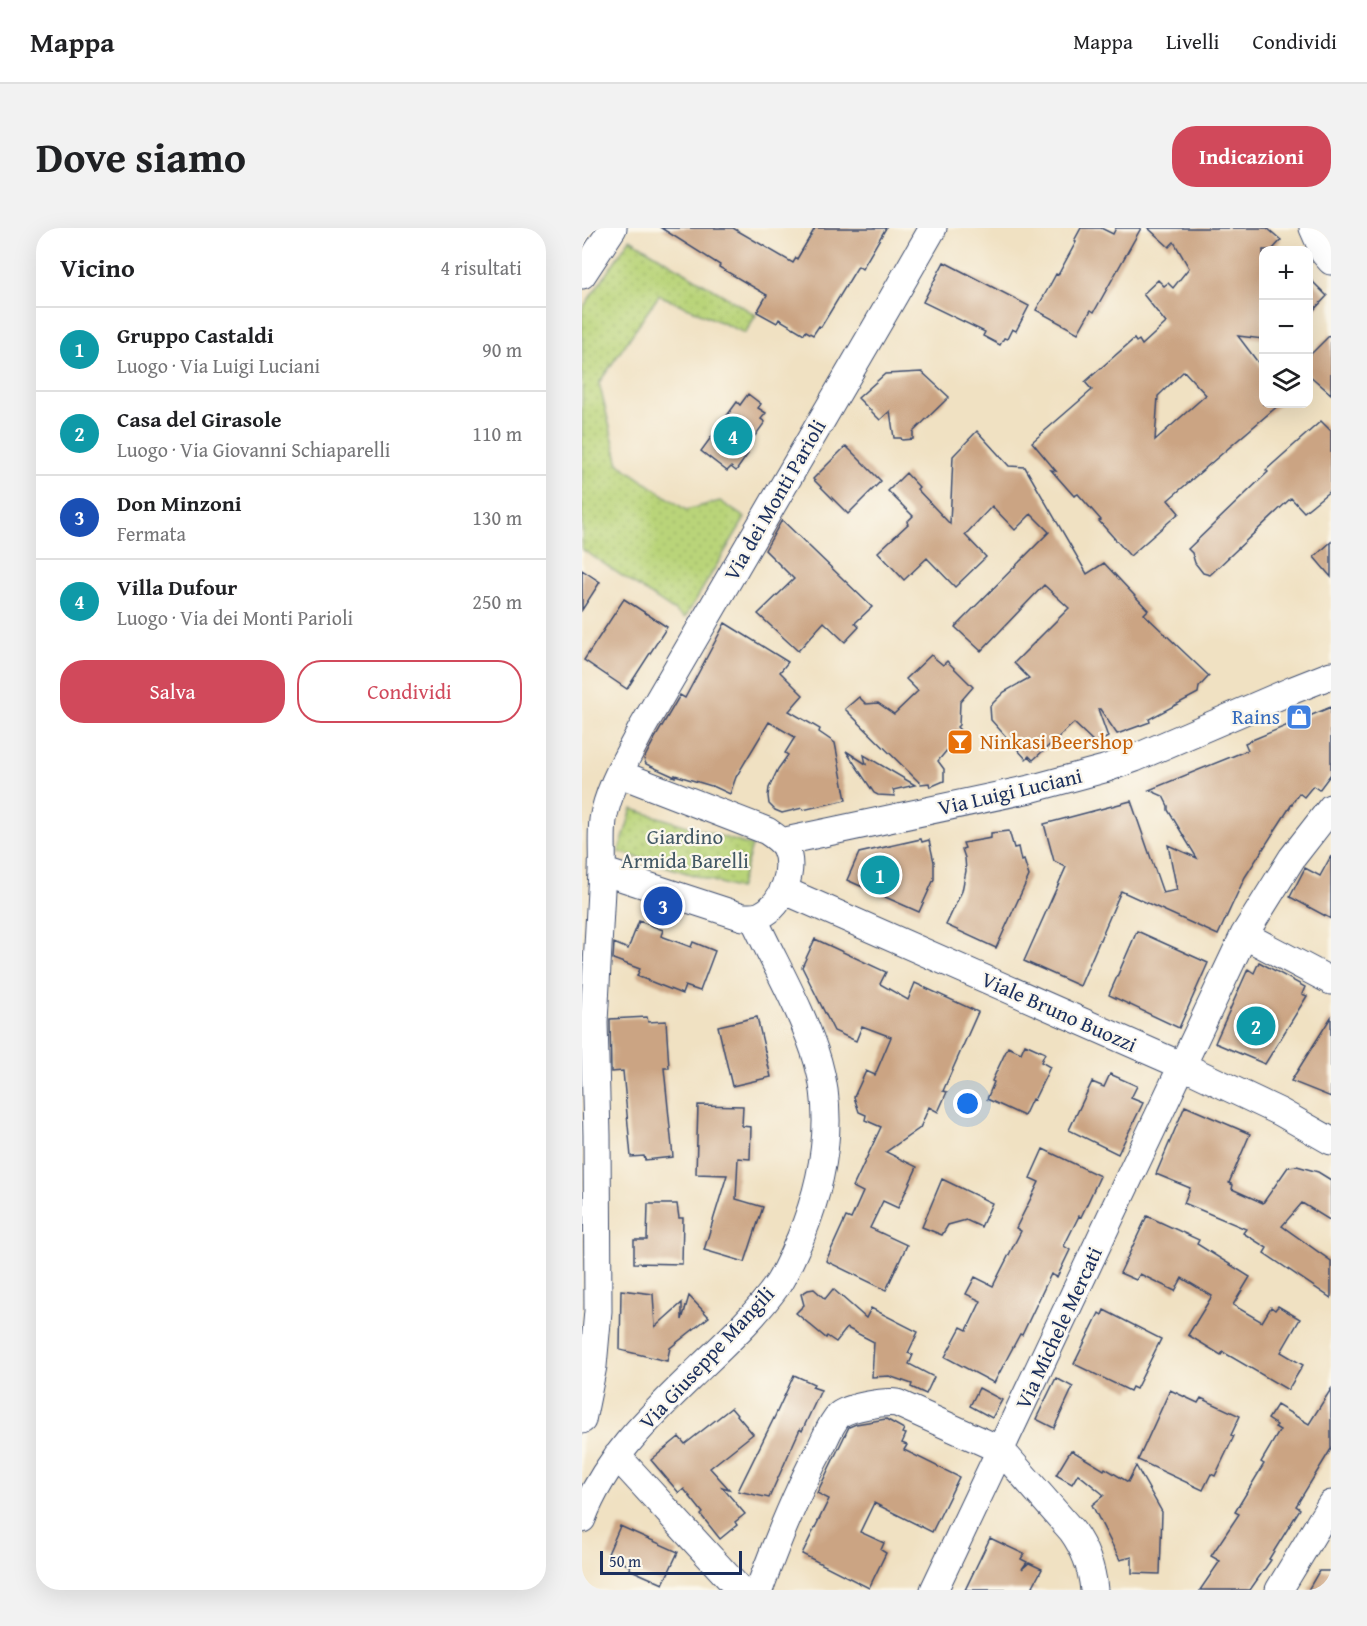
<!DOCTYPE html>
<html lang="it">
<meta charset="utf-8">
<style>
body{margin:0;font-family:"Gentium Book Plus",serif;background:#f2f2f2;color:#202124}
.controls{position:absolute;right:18px;top:18px;display:grid;overflow:hidden;border-radius:12px;box-shadow:0 6px 24px #0002}
.controls button{width:54px;height:54px;display:grid;place-items:center;padding:0;border:0;border-bottom:2px solid #e0e0e0;background:#fff;color:#202124;font:30px sans-serif}
.scale{position:absolute;left:18px;bottom:15px;width:142px;box-sizing:border-box;padding-left:6px;border:3px solid #1b2f5e;border-top:0;font-size:16px;line-height:21px;white-space:nowrap;color:#1b2f5e;-webkit-text-stroke:4px #fbf7ec;paint-order:stroke}
.you{position:absolute;left:386px;top:876px;width:21px;height:21px;margin:-15px;border:4px solid #fff;border-radius:50%;background:#1a73e8;box-shadow:0 0 0 9px #1a73e833}
.badge{display:grid;place-items:center;width:39px;height:39px;border-radius:50%;background:#d1495b;color:#fff;font-size:20px;font-weight:700}
.pin{position:absolute;translate:-50% -50%;border:3px solid #fff;box-shadow:0 2px 6px #0006}
.list{margin:0;padding:0;list-style:none}
h2{display:flex;justify-content:space-between;align-items:center;height:78px;margin:0;padding:0 24px;font-size:26px}
h2 small{font-size:20px;font-weight:400;color:#757577}
.list li{display:grid;grid-template-columns:39px 1fr auto;gap:18px;align-items:center;box-sizing:border-box;height:84px;padding:0 24px;border-top:2px solid #e0e0e0}
.list b{display:block;font-size:22px;white-space:nowrap}
.list p{margin:0;font-size:20px;white-space:nowrap;color:#757577}
.list em{font-size:20px;font-style:normal;color:#757577}
.actions{display:flex;gap:12px;padding:18px 24px}
.actions a{flex:1;padding:14px 0;border:2px solid #d1495b;border-radius:24px;text-align:center;font-size:21px;color:#d1495b}
.actions .main{background:#d1495b;color:#fff}
.icon{flex:none;width:33px;height:33px;fill:none;stroke:currentColor;stroke-width:2;stroke-linecap:round;stroke-linejoin:round}
.map{position:relative;flex:none;width:749px;height:1362px;overflow:hidden;border-radius:24px}
header{display:flex;align-items:center;gap:36px;box-sizing:border-box;height:84px;padding:0 30px;background:#fff;border-bottom:2px solid #e0e0e0}
header strong{font-size:28px}
nav{display:flex;gap:33px;margin-inline-start:auto;font-size:21px}
.intro{display:flex;align-items:center;justify-content:space-between;box-sizing:border-box;height:144px;padding:0 36px}
h1{margin:0;font-size:42px}
.button{padding:15px 27px;border-radius:24px;background:#d1495b;color:#fff;font-size:21px;font-weight:700}
main{display:flex;gap:36px;padding:0 36px}
aside{flex:1;background:#fff;border-radius:24px;box-shadow:0 6px 24px #0002}
.map>svg:first-child{display:block}
.garden{fill:url(#garden-dots);stroke:#6a826c;stroke-width:1.5}
.building{fill:#cba483;fill-rule:evenodd}
.lines{fill:none;stroke-linecap:round;stroke-linejoin:round}
.minor-casing{stroke:#3b4a6d;stroke-width:29}
.minor{stroke:#fff;stroke-width:27}
.labels{text-anchor:middle;stroke-width:4.5;stroke-linejoin:round;paint-order:stroke}
.street-label{font-size:21px;fill:#1b2f5e;stroke:#fbf7ec}
.shop-label{font-size:21px;fill:#366cbe;stroke:#fbf7ec;text-anchor:end}
.food-label{font-size:21px;fill:#c56008;stroke:#fbf7ec;text-anchor:start}
.park-label{font-size:21px;fill:#425865;stroke:#fbf7ec}
</style>
<header>
<strong>Mappa</strong>
<nav><a>Mappa</a><a>Livelli</a><a>Condividi</a></nav>
</header>
<div class="intro"><h1>Dove siamo</h1><a class="button">Indicazioni</a></div>
<main>
<aside>
<h2>Vicino<small>4 risultati</small></h2>
<ul class="list">
<li><span class="badge" style="background:#0f9aa8">1</span><div><b>Gruppo Castaldi</b><p>Luogo · Via Luigi Luciani</p></div><em>90 m</em></li>
<li><span class="badge" style="background:#0f9aa8">2</span><div><b>Casa del Girasole</b><p>Luogo · Via Giovanni Schiaparelli</p></div><em>110 m</em></li>
<li><span class="badge" style="background:#1a4fb4">3</span><div><b>Don Minzoni</b><p>Fermata</p></div><em>130 m</em></li>
<li><span class="badge" style="background:#0f9aa8">4</span><div><b>Villa Dufour</b><p>Luogo · Via dei Monti Parioli</p></div><em>250 m</em></li>
</ul>
<div class="actions"><a class="main">Salva</a><a>Condividi</a></div>
</aside>
<div class="map">
<svg width="749" height="1362" viewBox="0 0 749 1362">
<defs>
<pattern id="garden-dots" width="8" height="8" patternUnits="userSpaceOnUse" patternTransform="scale(1.5)"><rect width="8" height="8" fill="#b9d479"/><path d="M2 2h.1M6 6h.1" fill="none" stroke="#9eb66b" stroke-width="1.8" stroke-linecap="round"/></pattern>
</defs>
<rect width="100%" height="100%" fill="#fbf7ec"/>
<filter id="ink" filterUnits="userSpaceOnUse"><feTurbulence type="fractalNoise" baseFrequency=".0167" numOctaves="2"/><feDisplacementMap in="SourceGraphic" scale="12" xChannelSelector="R" yChannelSelector="G"/><feConvolveMatrix kernelMatrix="1 2 1 2 8 2 1 2 1" color-interpolation-filters="sRGB"/></filter>
<filter id="wash" filterUnits="userSpaceOnUse"><feTurbulence type="fractalNoise" baseFrequency=".008" numOctaves="4" result="noise"/><feDisplacementMap in="SourceGraphic" scale="24" xChannelSelector="R" yChannelSelector="G"/><feGaussianBlur stdDeviation="1.35" result="paint"/><feColorMatrix in="noise" values="0 0 0 0 0 0 0 0 0 0 0 0 0 0 0 0 0 1.4 0 .05"/><feComposite in="paint" operator="in"/></filter>
<g filter="url(#wash)">
<rect width="100%" height="100%" fill="#f0e1c2"/>
<!-- garden -->
<path class="garden" d="M48 11 174 87 163 105 77 67 17 155 37 236 104 282 138 273 163 290 103 390 0 321V81Z
M50 581 170 618 157 661 37 624Z"/>
<g id="blocks">
<!-- building -->
<path class="building" d="M79 0H151L211 35 214 30 215 31 233 0H304L280 41 276 38 239 99 237 98 231 107 224 103 222 106 197 91 195 95 175 84 185 67 137 39 138 37Z
M499 0H519L531 6 534 0H559L512 84 509 82 496 105 454 82 467 59 474 46 476 47 494 14 492 13Z
M566 0H685L699 12 690 22H681V111L656 108 681 141V176H698L586 272 597 285 548 328 517 293 519 292 496 266 492 268 469 242 474 243 450 214 510 162 503 154 552 111 554 114 557 112 560 117 584 95 561 66 576 52 582 58 586 55 591 60 607 40 592 14 587 19ZM602 143 624 167 573 212 576 168Z
M362 34 447 78 434 103 430 101 425 111 422 110 418 117 401 108 403 104 341 74Z
M726 49 745 68 726 88Z
M749 106V166L726 146V129Z
M340 144 367 169 331 204V211L320 212 319 210H312L308 183 298 192 276 170 303 146Z
M166 166 179 176 176 180 184 185 179 191 183 194 162 223 166 226 154 243 149 239 145 243 119 223 155 174 158 177Z
M739 193 749 203V262L722 284 709 270 628 347 621 345 613 335 610 325 606 321 686 244 684 242Z
M395 203 427 238 443 239 505 346 522 335 566 382 562 386 627 448 617 459 616 465 567 491 568 494 535 506 518 481H516L526 509 514 516 492 495 451 532 447 528 444 531 409 492 408 478 422 464 447 450 432 435 487 380 462 357 399 423 373 399 467 304 449 286 433 302 410 278 383 307 404 329 373 359 345 330 322 352 296 324 326 296 325 294 331 288 306 263 324 245 337 259 335 261 368 296 371 228Z
M264 218 299 253 266 286 231 251Z
M200 292 290 379 273 395 277 399 263 414 242 394 216 423 176 386 212 351 183 322Z
M749 314V349L732 329Z
M0 342 18 354 0 382Z
M42 371 85 399 45 461 2 432Z
M143 395 206 434 198 444 221 467 207 483 238 501 237 504 253 515 264 572 221 582 220 580 200 585 193 582 187 576 186 568 187 560 196 541 206 527 203 525 213 509 187 494 154 549 148 566 133 559 93 547V549L64 536 62 531 73 510 98 467 103 470Z
M349 427 361 437 365 433 391 459 378 474 377 497 375 499 380 504 356 533 362 541V553L348 559 347 555 339 556 263 481 277 469 284 476 296 475 312 486 336 463 324 451Z
M749 479V546L737 562 731 558 722 569 717 565 663 649 636 707 539 663 498 758 442 733 484 639 472 633 462 596 549 573 581 665 595 662 586 617 615 630 586 582V578L581 568 567 562 666 522 663 515Z
M264 523 284 536 282 527 333 557 311 562 313 568 296 567 292 565Z
M427 603 432 620 436 619 439 633 442 632 447 648 414 720 364 697 380 663 384 643 383 630 380 621 383 620 381 615 409 610V605Z
M339 611 340 614 347 612 352 634V651L337 684 265 652 277 625Z
M749 628V691L708 669 723 640 738 648Z
M57 693 81 702 79 708 109 719 111 714 133 723 118 763 103 758 100 766 55 748 58 741 31 731 32 715 46 721Z
M555 703 626 735 597 800 527 767Z
M233 711 304 744 298 756 326 772 333 755 396 784 361 863 365 864 356 884 347 879 338 900 304 924 335 939 316 980 301 973 288 1000 325 1017 304 1062 244 1033 264 989 269 991 281 964 271 959 299 899 283 892 284 887 277 884 272 869 284 843 293 847 309 809 280 798 274 813 252 803 220 739Z
M677 734 723 759 720 766 725 768 683 836 633 815 666 741 672 745Z
M65 789 66 794 84 793 87 840H82L91 929 63 932 62 928 49 929 41 843 29 844 28 794V791Z
M175 789 189 849 150 858 136 798Z
M749 789V869L709 853Z
M443 816 463 825 459 834 468 839 452 872 450 871 442 888 405 871 412 854 410 853 426 819 439 825Z
M528 846 555 858 549 870 561 875 536 926 487 902 510 854 522 859Z
M116 877 161 878 160 898 169 899 168 931 156 930 154 971 181 979 163 1034 122 1022 145 947 114 946Z
M603 878 668 906 647 955 651 957 650 961 681 975 706 939 715 938 736 944 749 952V993L720 975 700 998 749 1033V1070L682 1025 685 1020 661 1005 664 1001 602 975 608 960 574 946Z
M461 921 518 948 499 989 497 988 482 1018 488 1022 475 1049 469 1046 440 1107 438 1106 412 1155 363 1129 379 1099 385 1102 399 1073 384 1066 393 1049 411 1058 439 1003 434 1000 457 954 448 950Z
M360 951 410 975 399 999 384 992 366 997 360 1007 340 999Z
M66 976H95L97 990H101L100 1036 52 1035V1012H65Z
M565 988 617 1012 615 1016 668 1049 651 1077 680 1094 689 1079 693 1082 696 1078 718 1091 699 1124 721 1137 706 1162 641 1124 639 1127 606 1107 630 1068 600 1050 593 1063 558 1046 554 1052 538 1045Z
M232 1061 243 1071 251 1061 284 1090 289 1080 336 1104 326 1125 331 1127 327 1136 352 1149 344 1166 329 1159 330 1156 307 1148 290 1149 292 1114 265 1100 254 1114 245 1108 244 1110 214 1085 222 1077 219 1066 226 1062Z
M39 1062 71 1066 73 1099 100 1075V1092L107 1068 127 1089 88 1120 85 1133 38 1122Z
M522 1082 579 1111 554 1161 550 1159 548 1163 492 1136 517 1085 520 1087Z
M212 1147 232 1156 230 1159 239 1162 220 1203 218 1201 187 1270 156 1263 193 1188Z
M474 1150 491 1159 472 1200 454 1191Z
M397 1160 420 1172 410 1190 388 1178Z
M749 1161V1221L714 1278 718 1281 687 1331 689 1332 668 1362H618L638 1333 629 1328 657 1286 653 1284 682 1236 679 1234 698 1202 693 1199 695 1197 686 1191 695 1177 727 1196Z
M588 1162 616 1175 619 1170 658 1188 649 1207 652 1208 633 1248 629 1246 621 1262 556 1232Z
M149 1180 171 1206 128 1240 147 1261 140 1259 163 1286 153 1294 155 1297 138 1311 119 1287 121 1285 102 1261 97 1265 69 1232 97 1209 103 1216Z
M304 1191 322 1201 320 1205 324 1206 320 1215 325 1217 322 1222 377 1249 350 1304 292 1275 278 1304 302 1315 299 1322 304 1325 287 1360 220 1326 247 1271 235 1265 265 1203 267 1199 274 1196Z
M489 1222 522 1242 523 1240 546 1254 554 1238 580 1284 578 1346 550 1345V1329L538 1332 510 1277 522 1267 496 1246 490 1256 474 1247Z
M38 1298 96 1324 81 1356 47 1341 48 1338 25 1328Z
M408 1310 442 1326 439 1331 445 1334 440 1341 447 1335 460 1341 451 1358 456 1362H383Z
M737 1343H749V1362H726Z"/>
</g>
</g>
<g filter="url(#ink)">
<use href="#blocks" fill-opacity="0" stroke="#3b4a6d" stroke-width="1.5"/>
<g class="lines">
<!-- minor casing -->
<g class="minor-casing">
<path id="minor" d="M731 0 742 25 749 33
M0 47 31 0
M38 546 185 603C191 607 199 612 203 619 213 641 202 676 179 687 173 690 167 689 161 689L20 643C21 627 19 609 21 592 26 561 45 530 59 502L301 87 351 0
M199 614 448 561 522 541 553 530 711 462 749 447
M201 662 601 838 698 884 749 913
M662 707 749 753
M0 1192 11 1138 16 1083 15 907 12 794 20 643
M35 1228 158 1362
M0 1291C23 1229 73 1184 119 1139 146 1113 175 1086 196 1056 205 1042 211 1026 218 1011 241 955 253 893 236 834 221 783 193 737 171 689
M177 1362C195 1313 214 1265 239 1219 244 1209 249 1195 257 1187 267 1179 302 1173 315 1175L419 1222 490 1303C503 1321 510 1340 512 1362
M352 1362 662 707 710 630 749 580
M697 1362 749 1276"/>
</g>
<!-- minor -->
<use href="#minor" class="minor"/>
</g>
</g>
<!-- icons -->
<defs>
<g id="shop-square" transform="scale(1.35)"><rect x="-9" y="-9" width="18" height="18" rx="4" fill="#3f7fe0" stroke="#fbf7ec"/><path d="M-5-2.5h2.3a2.7 3.5 0 0 1 5.4 0H5L5.5 6h-11ZM-1.5-2.5h3a1.5 2.3 0 0 0-3 0Z" fill="#fff"/></g>
<g id="bar-square" transform="scale(1.35)"><rect x="-9" y="-9" width="18" height="18" rx="4" fill="#e8710a" stroke="#fbf7ec"/><path d="M-6-5H6L.8 .8V4.5H3.5V6h-7V4.5H-.8V.8Z" fill="#fff"/></g>
</defs>
<g fill-rule="evenodd">
<use href="#shop-square" x="717" y="489"/>
<use href="#bar-square" x="378" y="514"/>
</g>
<g class="labels">
<!-- street labels -->
<g class="street-label">
<text transform="translate(193 272) rotate(-60)" y="7">Via dei Monti Parioli</text>
<text transform="translate(428 564) rotate(-13)" y="7">Via Luigi Luciani</text>
<text transform="translate(477 784) rotate(24)" y="7">Viale Bruno Buozzi</text>
<text transform="translate(477 1100) rotate(-65)" y="7">Via Michele Mercati</text>
<text transform="translate(125 1130) rotate(-47)" y="7">Via Giuseppe Mangili</text>
</g>
<!-- shop labels -->
<g class="shop-label">
<text x="698" y="496">Rains</text>
</g>
<!-- food labels -->
<g class="food-label">
<text x="398" y="521">Ninkasi Beershop</text>
</g>
<!-- park labels -->
<g class="park-label">
<text x="103" y="616">Giardino<tspan x="103" dy="24">Armida Barelli</tspan></text>
</g>
</g>
</svg>
<div class="controls">
<button>+</button>
<button>−</button>
<button><svg class="icon" aria-label="layers" viewBox="0 0 24 24"><path d="M12 4l9 5-9 5-9-5zM3 14l9 5 9-5"/></svg></button>
</div>
<div class="scale">50 m</div>
<div class="you"></div>
<div class="pin badge" style="left:298px;top:647px;background:#0f9aa8">1</div>
<div class="pin badge" style="left:674px;top:798px;background:#0f9aa8">2</div>
<div class="pin badge" style="left:81px;top:678px;background:#1a4fb4">3</div>
<div class="pin badge" style="left:151px;top:208px;background:#0f9aa8">4</div>
</div>
</main>
